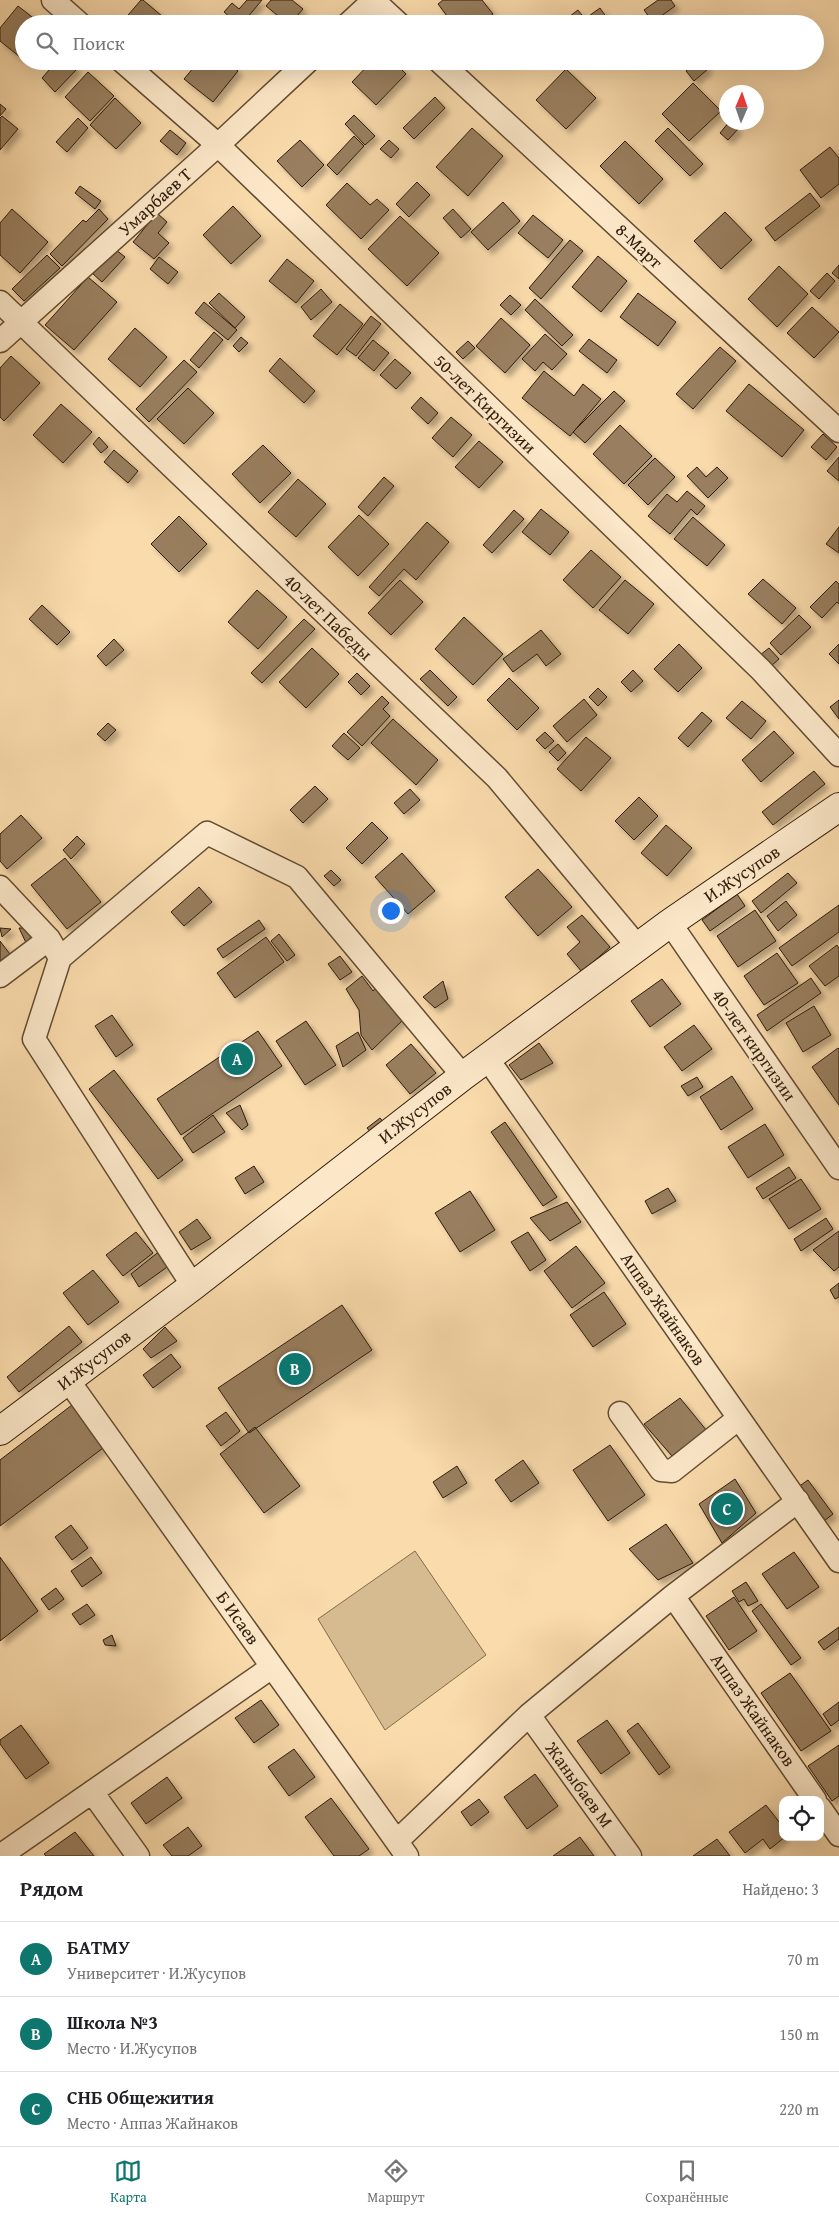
<!DOCTYPE html>
<html lang="ru">
<meta charset="utf-8">
<style>
body{margin:0;font-family:"Gentium Book Plus",serif;background:#f6f6f6;color:#202124}
.controls{position:absolute;right:15px;bottom:15px;display:grid;overflow:hidden;border-radius:10px;box-shadow:0 5px 20px #0002}
.controls button{width:45px;height:45px;display:grid;place-items:center;padding:0;border:0;border-bottom:1px solid #e0e0e0;background:#fff;color:#202124;font:25px sans-serif}
.compass{position:absolute;left:719px;top:85px;width:45px;height:45px;border-radius:50%;background:#fff;box-shadow:0 5px 20px #0002;rotate:2deg}
.you{position:absolute;left:390px;top:910px;width:18px;height:18px;margin:-12px;border:4px solid #fff;border-radius:50%;background:#1a73e8;box-shadow:0 0 0 8px #1a73e833}
.badge{display:grid;place-items:center;width:32px;height:32px;border-radius:50%;background:#0f766e;color:#fff;font-size:16px;font-weight:700}
.pin{position:absolute;translate:-50% -50%;border:2px solid #fff;box-shadow:0 1px 5px #0006}
.list{margin:0;padding:0;list-style:none}
h2{display:flex;justify-content:space-between;align-items:center;height:65px;margin:0;padding:0 20px;font-size:21px}
h2 small{font-size:16px;font-weight:400;color:#757577}
.list li{display:grid;grid-template-columns:32px 1fr auto;gap:15px;align-items:center;box-sizing:border-box;height:75px;padding:0 20px;border-top:1px solid #e0e0e0}
.list b{display:block;font-size:19px;white-space:nowrap}
.list p{margin:0;font-size:16px;white-space:nowrap;color:#757577}
.list em{font-size:16px;font-style:normal;color:#757577}
.icon{flex:none;width:28px;height:28px;fill:none;stroke:currentColor;stroke-width:2;stroke-linecap:round;stroke-linejoin:round}
.map{position:relative;flex:none;width:839px;height:1856px;overflow:hidden}
.search{position:absolute;background:#fff;box-shadow:0 5px 20px #0002;left:15px;right:15px;top:15px;height:55px;display:flex;align-items:center;gap:12px;box-sizing:border-box;padding:0 18px;border-radius:28px;color:#757577;font-size:19px}
.sheet{height:290px;background:#fff}
nav{display:flex;justify-content:space-around;align-items:center;box-sizing:border-box;height:70px;border-top:1px solid #e0e0e0;background:#fff;font-size:14px;color:#757577}
nav a{display:grid;justify-items:center;gap:2px}
nav .on{color:#0f766e}
.map>svg:first-child{display:block}
.green{fill:#d7bb90;stroke:#836c4c}
.building{fill:#997f5e;stroke:#2f1c09;filter:url(#shadow)}
.lines{fill:none;stroke-linecap:round;stroke-linejoin:round}
.street-casing{stroke:#624c32;stroke-width:25}
.secondary-casing{stroke:#2f1c09;stroke-width:30}
.street{stroke:#fce8c9;stroke-width:22}
.secondary{stroke:#fce8c9;stroke-width:28}
.labels{text-anchor:middle;stroke-width:4;stroke-linejoin:round;paint-order:stroke}
.street-label{font-size:18px;fill:#2f1c09;stroke:#fce8c9}
</style>
<div class="map">
<svg width="839" height="1856" viewBox="0 0 839 1856">
<defs>
<filter id="shadow"><feDropShadow dx="4.5" dy="4.5" stdDeviation="2.5" flood-color="#0004"/></filter>
</defs>
<rect width="100%" height="100%" fill="#fadbac"/>
<filter id="stains"><feTurbulence type="fractalNoise" baseFrequency=".004" numOctaves="4"/><feColorMatrix values="0 0 0 0 .2 0 0 0 0 .09 0 0 0 0 .02 0 0 0 .5 -.17"/></filter>
<radialGradient id="worn" r=".72"><stop offset=".6" stop-color="#630" stop-opacity="0"/><stop offset="1" stop-color="#630" stop-opacity=".3"/></radialGradient>
<!-- green -->
<path class="green" d="M415 1551 486 1655 385 1730 318 1619Z"/>
<!-- building -->
<path class="building" d="M141 0H143L169 22 167 24H124L122 22Z
M247 0H262L242 24H238L224 12 232 3 239 9Z
M271 0H292L303 9 290 24H288L266 6Z
M443 0H482L493 14 480 24H453L438 4Z
M658 0H671L675 6 653 22 644 10Z
M18 6 41 24H24V52L20 57 0 41V28Z
M600 8 611 24H590L586 18Z
M578 10 585 19 589 24H570L566 19Z
M226 17 233 24H219Z
M641 19 645 24H634Z
M57 61H69L77 69 55 92 42 78Z
M199 61H226L238 71 213 102 184 79Z
M372 61H393L406 74 376 105 352 82Z
M697 61H702L708 69 694 81 686 71Z
M566 69 596 98 566 129 536 100Z
M88 72 114 96 90 121 65 97Z
M693 83 721 111 689 141 662 114Z
M435 97 445 108 414 139 403 128Z
M115 98 141 123 116 149 90 125Z
M0 104 6 109 0 116Z
M354 115 375 136 365 145 345 124Z
M2 116 18 129 0 150V118Z
M78 118 88 128 67 152 56 142Z
M729 122 738 129 728 140 720 133Z
M472 128 503 156 468 196 436 167Z
M668 128 703 164 690 176 655 141Z
M170 130 186 143 177 155 160 141Z
M354 136 364 146 337 175 327 165Z
M300 140 324 165 302 187 277 161Z
M389 140 399 149 391 158 380 149Z
M625 141 663 179 639 204 600 166Z
M830 147 839 158V184L821 198 800 170Z
M417 182 430 195 409 217 396 204Z
M347 183 370 205 377 199 389 210 361 239 326 205Z
M80 186 101 201 95 209 75 193Z
M810 193 820 206 775 241 765 228Z
M503 202 520 221 488 250 471 232Z
M233 206 261 236 231 264 203 235Z
M12 209 48 242 20 273 0 255V223Z
M99 209 108 219 62 266 50 254 83 220 86 222Z
M453 209 471 229 461 238 443 218Z
M725 212 752 240 721 269 694 241Z
M157 213 167 222 158 233 169 243 154 259 133 242Z
M533 215 563 240 548 258 518 233Z
M400 216 439 253 407 286 368 249Z
M570 240 583 251 541 299 529 288Z
M115 249 125 257 102 282 92 273Z
M47 255 60 268 24 301 12 289Z
M598 256 627 281 601 312 572 287Z
M159 257 178 272 168 284 150 269Z
M287 259 314 281 296 303 269 281Z
M839 265V279L832 273Z
M779 266 808 294 777 327 748 299Z
M827 273 835 281 819 299 810 291Z
M88 277 117 302 74 350 45 325Z
M321 289 332 302 311 320 301 307Z
M219 293 245 317 235 328 209 303Z
M638 293 676 322 658 346 620 317Z
M510 295 521 305 511 315 500 305Z
M535 299 573 335 562 346 525 310Z
M204 302 237 330 228 340 195 313Z
M340 304 363 324 337 355 313 336Z
M812 307 839 332 814 358 787 333Z
M371 316 381 324 356 356 346 349Z
M501 318 530 345 505 373 476 346Z
M135 328 167 357 140 387 108 359Z
M214 332 223 340 199 368 190 360Z
M545 334 567 354 552 370 543 362 535 371 522 359Z
M241 337 248 343 239 352 233 346Z
M589 339 617 360 607 373 579 351Z
M373 340 389 353 374 371 358 358Z
M468 341 475 348 463 359 456 352Z
M720 347 736 361 693 409 676 394Z
M11 356 40 383 4 421 0 417V368Z
M280 358 315 391 304 403 269 371Z
M395 359 411 373 396 389 380 375Z
M184 360 197 372 149 422 136 409Z
M544 371 574 396 583 384 601 399 570 436 522 398Z
M749 384 804 430 782 457 726 411Z
M188 388 214 413 184 444 157 419Z
M614 391 625 401 585 443 573 432Z
M421 397 438 413 428 424 411 408Z
M61 404 92 432 63 463 33 435Z
M451 417 472 435 453 457 432 438Z
M620 425 652 456 624 484 593 454Z
M823 434 837 447 826 460 811 447Z
M99 437 108 447 101 453 93 444Z
M479 441 503 462 479 488 455 467Z
M263 445 291 473 260 503 232 474Z
M114 450 138 471 128 483 104 462Z
M839 457V481L827 471Z
M655 458 675 477 648 505 628 485Z
M697 467 706 477 717 467 728 478 708 498 687 476Z
M384 477 394 486 368 516 358 507Z
M298 479 326 504 296 537 268 512Z
M687 491 705 506 697 515 691 509 670 534 648 516 667 494 677 502Z
M541 509 569 532 550 555 522 532Z
M514 510 524 519 492 553 483 545Z
M359 515 389 544 358 576 328 547Z
M179 516 207 544 179 572 151 544Z
M693 517 725 545 707 566 674 539Z
M427 522 449 542 416 580 404 569 379 596 369 587Z
M839 527V553L826 544Z
M591 550 621 577 593 608 563 580Z
M763 579 796 608 782 624 748 594Z
M400 580 423 602 391 635 368 613Z
M625 580 654 604 628 634 599 610Z
M836 581 839 584V604L837 602 822 618 810 607Z
M257 590 287 617 258 649 228 622Z
M42 605 70 632 57 645 29 619Z
M799 615 811 627 781 655 770 643Z
M464 617 503 654 473 685 435 649Z
M304 619 315 629 262 683 251 673Z
M541 630 561 654 546 666 537 654 513 672 503 659Z
M114 639 124 650 106 666 97 656Z
M679 644 702 668 678 692 654 669Z
M839 644V664L829 654Z
M312 648 339 674 306 708 279 682Z
M769 648 779 659 771 666 760 655Z
M430 670 457 697 448 706 420 679Z
M633 670 643 681 631 692 621 682Z
M357 673 370 686 361 695 348 682Z
M509 678 539 708 517 730 487 700Z
M598 688 607 697 598 706 589 697Z
M382 696 389 703 383 709 390 716 362 746 347 732Z
M584 699 597 715 567 742 553 726Z
M839 700V719L830 707Z
M742 701 766 721 751 739 726 718Z
M702 712 712 721 688 747 678 738Z
M393 719 438 760 416 785 371 743Z
M108 723 116 730 105 741 97 734Z
M774 731 794 753 761 782 742 760Z
M545 732 554 741 545 749 536 740Z
M344 733 360 748 348 760 332 746Z
M586 737 611 758 581 791 557 769Z
M558 744 566 753 558 761 549 752Z
M814 771 825 784 773 825 762 812Z
M315 786 328 799 303 823 290 810Z
M410 789 420 800 404 814 394 803Z
M639 797 658 816 634 840 615 821Z
M21 815 42 838 7 869 0 861V834Z
M372 822 388 838 362 864 346 848Z
M666 825 692 848 667 876 641 853Z
M77 836 85 844 71 859 63 850Z
M402 853 435 891 408 914 375 877Z
M65 858 101 902 67 929 31 885Z
M538 869 572 907 538 936 505 897Z
M331 870 341 880 334 886 324 876Z
M788 873 797 883 761 913 752 901Z
M199 887 212 902 184 926 171 912Z
M737 894 745 906 710 931 702 920Z
M786 901 797 915 778 931 767 916Z
M839 905V932L792 966 779 948Z
M755 910 776 941 738 967 717 936Z
M582 915 610 947 582 972 567 954 580 942 567 927Z
M259 920 265 929 223 958 217 949Z
M0 928 11 929 2 937Z
M19 928H31L44 941 30 951Z
M279 934 295 955 287 961 271 941Z
M266 937 284 962 235 998 217 973Z
M0 941 13 958 0 968Z
M837 945 839 948V976L825 986 809 966Z
M777 953 798 983 764 1005 744 976Z
M340 956 352 972 340 980 328 964Z
M362 976 373 991 380 983 404 1019 372 1050 361 1035 359 1010 346 989Z
M811 978 821 993 767 1031 757 1015Z
M662 979 681 1004 650 1027 631 1001Z
M443 981 448 999 435 1008 423 997Z
M814 1006 831 1035 803 1052 786 1023Z
M112 1015 133 1045 116 1057 95 1026Z
M306 1021 336 1065 305 1085 276 1041Z
M694 1025 712 1049 682 1071 664 1047Z
M258 1031 282 1066 181 1135 157 1099Z
M358 1032 366 1050 343 1067 336 1046Z
M539 1043 553 1063 521 1080 509 1065Z
M411 1044 436 1073 410 1094 386 1065Z
M838 1048 839 1049V1105L812 1067Z
M114 1070 183 1160 158 1179 89 1089Z
M732 1076 753 1109 721 1130 700 1097Z
M697 1077 703 1087 688 1096 681 1086Z
M240 1105 248 1125 242 1130 226 1113Z
M213 1115 225 1132 193 1153 183 1138Z
M380 1118 386 1125 373 1135 367 1128Z
M505 1122 557 1197 543 1206 491 1132Z
M765 1124 784 1155 748 1178 728 1147Z
M254 1166 264 1182 245 1194 235 1178Z
M789 1167 796 1178 763 1199 756 1188Z
M801 1179 821 1209 789 1229 769 1199Z
M668 1188 676 1201 652 1214 645 1201Z
M470 1191 495 1230 460 1252 435 1213Z
M567 1202 581 1222 550 1241 530 1218Z
M826 1218 833 1229 801 1251 794 1239Z
M197 1219 211 1238 191 1250 179 1232Z
M839 1231V1267L834 1271 813 1250Z
M136 1232 153 1253 123 1276 106 1255Z
M528 1232 546 1260 530 1271 511 1242Z
M576 1246 605 1283 572 1308 544 1271Z
M161 1250 170 1265 139 1287 131 1274Z
M93 1270 119 1302 88 1325 63 1293Z
M839 1283V1297L835 1299 830 1290Z
M604 1292 626 1324 593 1347 570 1315Z
M342 1305 372 1350 249 1433 218 1388Z
M69 1326 82 1342 19 1392 7 1377Z
M165 1327 177 1341 151 1358 143 1349Z
M171 1354 181 1367 153 1388 143 1375Z
M680 1398 707 1431 672 1456 644 1424Z
M72 1405 103 1448 0 1526V1460Z
M226 1412 240 1431 221 1446 206 1426Z
M255 1427 300 1486 264 1513 220 1454Z
M610 1445 645 1495 608 1521 573 1470Z
M523 1460 539 1483 511 1502 495 1480Z
M457 1466 467 1483 443 1498 433 1482Z
M735 1479 756 1513 722 1543 699 1504Z
M808 1480 833 1514 824 1521 798 1487Z
M666 1524 693 1563 658 1580 629 1549Z
M71 1525 88 1548 72 1560 55 1537Z
M794 1552 819 1587 787 1609 762 1574Z
M0 1557 38 1611 0 1641Z
M91 1557 102 1573 82 1587 71 1571Z
M746 1582 758 1601 748 1606 744 1599 739 1602 732 1591Z
M56 1588 64 1599 49 1610 41 1599Z
M734 1597 757 1631 729 1650 706 1616Z
M87 1604 95 1615 80 1625 72 1614Z
M761 1604 801 1658 791 1665 752 1611Z
M839 1627V1639L824 1650 818 1642Z
M112 1635 116 1646 105 1645 103 1640Z
M790 1673 831 1731 801 1751 761 1693Z
M261 1700 279 1725 254 1743 235 1718Z
M839 1702V1720L831 1726 823 1714Z
M607 1720 630 1753 601 1774 577 1741Z
M638 1723 670 1767 659 1775 627 1731Z
M21 1725 49 1763 26 1779 0 1744V1740Z
M839 1745V1796L832 1801 808 1766Z
M294 1749 315 1777 289 1796 268 1767Z
M535 1774 558 1806 527 1829 504 1797Z
M167 1777 182 1798 146 1824 131 1803Z
M331 1798 369 1849 359 1856H334L305 1817Z
M479 1799 489 1812 471 1826 461 1812Z
M766 1805 783 1827V1837H785L770 1849 763 1839 745 1853 729 1832Z
M188 1827 202 1846 188 1856H172L163 1845Z
M75 1832 94 1856H46L44 1854Z
M580 1837 594 1856H553Z
M717 1839 730 1856H693Z"/>
<g class="lines">
<!-- street casing -->
<g class="street-casing">
<path id="street" d="M53 0 80 24
M373 0 399 24
M348 24 374 0
M122 61 218 145 761 670 839 755
M439 61 839 431
M0 302 497 778 638 947
M0 341 218 145 308 61
M0 887 49 939 60 958
M670 923 839 1168
M0 976 49 939
M487 1058 839 1561
M193 1286 34 1039 60 958 207 833 297 877 463 1076
M68 1380 407 1856
M620 1413 661 1470 672 1471 739 1418
M673 1596 815 1800
M529 1715 630 1856
M92 1792 138 1856
M820 1808 839 1835
M397 1841 529 1715 673 1596 798 1501
M0 1856 272 1667"/>
</g>
<!-- secondary casing -->
<g class="secondary-casing">
<path id="secondary" d="M0 1431 193 1286 463 1076 670 923 839 807"/>
</g>
<!-- street -->
<use href="#street" class="street"/>
<!-- secondary -->
<use href="#secondary" class="secondary"/>
</g>
<g class="labels">
<!-- street labels -->
<g class="street-label">
<text transform="translate(155 202) rotate(-42)" y="6">Умарбаев Т</text>
<text transform="translate(639 246) rotate(43)" y="6">8-Март</text>
<text transform="translate(485 404) rotate(44)" y="6">50-лет Киргизии</text>
<text transform="translate(328 617) rotate(44)" y="6">40-лет Пабеды</text>
<text transform="translate(742 874) rotate(-34)" y="6">И.Жусупов</text>
<text transform="translate(754 1045) rotate(55)" y="6">40-лет киргизии</text>
<text transform="translate(415 1113) rotate(-38)" y="6">И.Жусупов</text>
<text transform="translate(663 1309) rotate(55)" y="6">Аппаз Жайнаков</text>
<text transform="translate(94 1360) rotate(-37)" y="6">И.Жусупов</text>
<text transform="translate(238 1618) rotate(55)" y="6">Б Исаев</text>
<text transform="translate(753 1710) rotate(55)" y="6">Аппаз Жайнаков</text>
<text transform="translate(579 1785) rotate(54)" y="6">Жаныбаев М</text>
</g>
</g>
<rect width="100%" height="100%" filter="url(#stains)"/>
<rect width="100%" height="100%" fill="url(#worn)"/>
</svg>
<div class="controls">
<button><svg class="icon" aria-label="locate" viewBox="0 0 24 24"><circle cx="12" cy="12" r="6"/><path d="M12 2v4M12 18v4M2 12h4M18 12h4"/></svg></button>
</div>
<svg class="compass" viewBox="-18 -18 36 36"><path d="M0-13l5 13h-10z" fill="#e53935"/><path d="M0 13l5-13h-10z" fill="#757577"/></svg>
<div class="you"></div>
<div class="pin badge" style="left:237px;top:1059px">A</div>
<div class="pin badge" style="left:295px;top:1369px">B</div>
<div class="pin badge" style="left:727px;top:1509px">C</div>
<div class="search"><svg class="icon" aria-label="search" viewBox="0 0 24 24"><circle cx="10" cy="10" r="6"/><path d="M15 15l6 6"/></svg>Поиск</div>
</div>
<section class="sheet">
<h2>Рядом<small>Найдено: 3</small></h2>
<ul class="list">
<li><span class="badge">A</span><div><b>БАТМУ</b><p>Университет · И.Жусупов</p></div><em>70 m</em></li>
<li><span class="badge">B</span><div><b>Школа №3</b><p>Место · И.Жусупов</p></div><em>150 m</em></li>
<li><span class="badge">C</span><div><b>СНБ Общежития</b><p>Место · Аппаз Жайнаков</p></div><em>220 m</em></li>
</ul>
</section>
<nav>
<a class="on"><svg class="icon" aria-label="map" viewBox="0 0 24 24"><path d="M3 6l6-2 6 2 6-2v14l-6 2-6-2-6 2zM9 4v14M15 6v14"/></svg>Карта</a>
<a><svg class="icon" aria-label="directions" viewBox="0 0 24 24"><path d="M12 3l9 9-9 9-9-9zM9 14v-3h6M13 9l2 2-2 2"/></svg>Маршрут</a>
<a><svg class="icon" aria-label="saved" viewBox="0 0 24 24"><path d="M7 4h10v16l-5-4-5 4z"/></svg>Сохранённые</a>
</nav>
